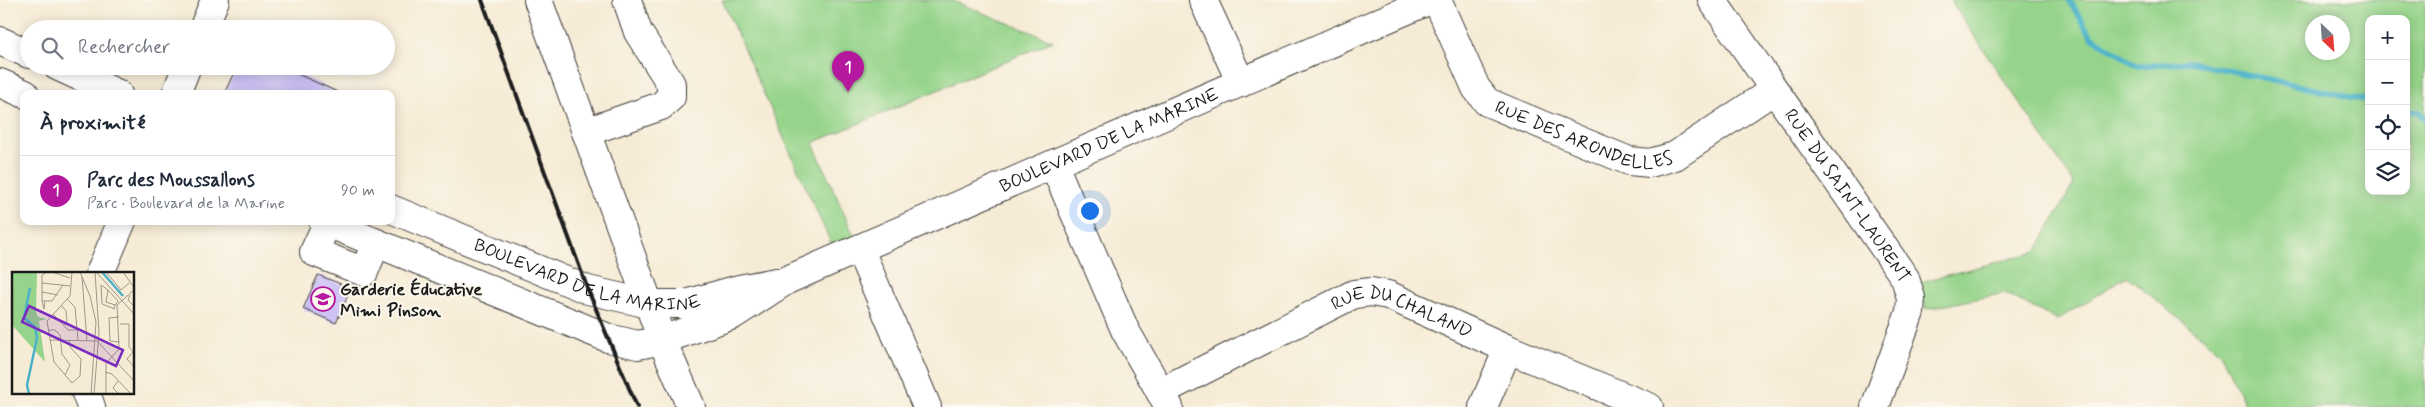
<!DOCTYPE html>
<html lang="fr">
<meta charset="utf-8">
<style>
body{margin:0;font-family:Mynerve,sans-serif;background:#f2f2f3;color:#1f2937}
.controls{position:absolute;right:15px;top:15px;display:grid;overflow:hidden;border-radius:10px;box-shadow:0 2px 12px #0003}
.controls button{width:45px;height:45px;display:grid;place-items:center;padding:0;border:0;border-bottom:1px solid #e0e1e3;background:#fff;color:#1f2937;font:25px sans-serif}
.compass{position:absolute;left:2305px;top:15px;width:45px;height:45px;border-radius:50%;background:#fff;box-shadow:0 2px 12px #0003;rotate:155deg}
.you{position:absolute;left:1089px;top:210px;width:18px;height:18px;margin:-12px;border:4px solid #fff;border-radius:50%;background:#1a73e8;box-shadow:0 0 0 8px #1a73e833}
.badge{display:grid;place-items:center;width:32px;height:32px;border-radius:50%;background:#b5179e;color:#fff;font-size:16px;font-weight:700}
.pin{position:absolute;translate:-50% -41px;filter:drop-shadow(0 1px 2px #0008)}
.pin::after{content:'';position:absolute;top:26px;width:18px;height:15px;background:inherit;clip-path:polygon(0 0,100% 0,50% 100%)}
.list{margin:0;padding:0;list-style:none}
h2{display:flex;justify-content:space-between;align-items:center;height:65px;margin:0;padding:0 20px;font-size:21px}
h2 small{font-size:16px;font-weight:400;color:#747a83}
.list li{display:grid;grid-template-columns:32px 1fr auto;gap:15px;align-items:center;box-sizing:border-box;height:70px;padding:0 20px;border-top:1px solid #e0e1e3}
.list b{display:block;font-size:19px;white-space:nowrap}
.list p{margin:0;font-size:16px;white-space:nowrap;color:#747a83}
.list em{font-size:16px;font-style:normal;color:#747a83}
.icon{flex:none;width:28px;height:28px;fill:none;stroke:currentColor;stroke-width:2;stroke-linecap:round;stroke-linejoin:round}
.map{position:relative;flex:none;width:2425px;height:407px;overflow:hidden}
.search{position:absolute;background:#fff;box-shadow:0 2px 12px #0003;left:20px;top:20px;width:375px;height:55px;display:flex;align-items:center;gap:12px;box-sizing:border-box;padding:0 18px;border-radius:28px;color:#747a83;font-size:19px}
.panel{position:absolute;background:#fff;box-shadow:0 2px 12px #0003;left:20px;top:90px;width:375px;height:135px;border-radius:10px}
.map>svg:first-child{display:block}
.green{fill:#95d48a;stroke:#587853;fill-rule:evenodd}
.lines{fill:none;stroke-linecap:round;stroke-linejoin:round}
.stream{stroke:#4ab2c9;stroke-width:5.5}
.building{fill:#beb0f8}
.minor-casing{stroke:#3d3b38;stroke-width:30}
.minor{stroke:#fff;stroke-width:28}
.rail{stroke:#1c1c1c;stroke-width:4}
.labels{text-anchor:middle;stroke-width:4;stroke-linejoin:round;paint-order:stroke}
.street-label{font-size:18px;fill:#1c1c1c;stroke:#fbf7ec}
.poi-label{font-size:18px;font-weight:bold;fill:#1c1c1c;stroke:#fbf7ec;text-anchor:start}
.inset-river{fill:none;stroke:#4ab2c9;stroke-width:2.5}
.inset-road{fill:none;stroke:#9f988b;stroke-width:1}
.view{fill:#7b2cbf;fill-opacity:0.15;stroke:#7b2cbf;stroke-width:2.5}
.inset-edge{fill:none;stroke:#1c1c1c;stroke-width:2.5}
</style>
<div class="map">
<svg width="2425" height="407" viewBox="0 0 2425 407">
<rect width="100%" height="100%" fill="#fbf7ec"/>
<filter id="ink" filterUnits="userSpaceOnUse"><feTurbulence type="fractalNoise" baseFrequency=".02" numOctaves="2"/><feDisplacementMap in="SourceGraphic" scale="10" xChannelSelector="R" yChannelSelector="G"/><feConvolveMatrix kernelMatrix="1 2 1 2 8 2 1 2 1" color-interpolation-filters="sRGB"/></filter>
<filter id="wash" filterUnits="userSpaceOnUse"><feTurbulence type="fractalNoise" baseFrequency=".0096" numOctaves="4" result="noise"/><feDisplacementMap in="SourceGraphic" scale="20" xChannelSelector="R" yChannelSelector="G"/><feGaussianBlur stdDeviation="1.12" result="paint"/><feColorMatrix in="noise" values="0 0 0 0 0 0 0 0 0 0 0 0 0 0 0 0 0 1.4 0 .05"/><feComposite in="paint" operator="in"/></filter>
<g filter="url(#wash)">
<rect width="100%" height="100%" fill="#f6ebd5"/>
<!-- green -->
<path class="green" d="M722 0H951L1053 41 813 143 860 250 838 259Z
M1950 0H2425V407H2246L2220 352 2127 276 2057 320 2005 293 1926 309 1920 282 2036 252 2074 183ZM2369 19H2406V191H2369ZM2312 22H2342V52H2312Z"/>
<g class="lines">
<!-- stream -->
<path class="stream" d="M2069 0 2092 37 2138 66 2190 62 2369 101
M2406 109 2419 112 2425 120"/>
</g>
<g id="blocks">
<!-- building -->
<path class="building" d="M237 66H280L342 94H224Z
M318 275 351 288 336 323 303 309Z"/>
</g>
</g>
<g filter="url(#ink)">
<use href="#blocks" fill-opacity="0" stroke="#3d3b38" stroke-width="1"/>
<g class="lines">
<!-- minor casing -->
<g class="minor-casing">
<g id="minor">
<path d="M538 0 662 340 691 407"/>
<path d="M1203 0 1241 83"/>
<path id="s1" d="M1437 0 1476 88 1487 102 1629 161 1650 163 1675 156 1774 90"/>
<path id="s2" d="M1712 0 1905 278 1911 298 1910 312 1875 407"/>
<path d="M203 29 215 0"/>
<path d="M0 41 29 54"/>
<path d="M57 66 118 94"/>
<path d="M0 83 25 94"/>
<path d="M176 94 187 66"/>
<path d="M586 132 661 106 671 97V84L638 32 627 0"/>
<path d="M1054 165 1125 330 1169 407"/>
<path id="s3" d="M391 209 588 290 649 304H686L739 289 776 282"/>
<path id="s4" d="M323 221 608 338 638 345 662 340 733 315 787 280 1430 0"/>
<path d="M328 221 314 252 364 272 376 243"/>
<path d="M860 250 927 407"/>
<path d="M100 273 122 221"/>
<path id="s5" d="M1160 392 1354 294 1371 292 1388 295 1508 349 1649 407"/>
<path d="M86 393 91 407"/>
<path d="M1483 407 1508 349"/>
</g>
</g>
<!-- minor -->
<use href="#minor" class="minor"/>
<!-- rail -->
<path class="rail" d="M482 0 588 290 637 407"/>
</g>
</g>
<!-- icons -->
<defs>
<g id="school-ring" transform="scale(1.25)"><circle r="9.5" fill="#fbf7ec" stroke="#b5179e" stroke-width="1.5"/><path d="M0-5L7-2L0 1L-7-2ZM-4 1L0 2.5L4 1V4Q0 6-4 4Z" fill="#b5179e"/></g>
</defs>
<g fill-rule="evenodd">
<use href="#school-ring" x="323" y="299"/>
</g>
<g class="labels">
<!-- street labels -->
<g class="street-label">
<text dy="6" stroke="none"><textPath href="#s1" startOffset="218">RUE DES ARONDELLES</textPath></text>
<text dy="6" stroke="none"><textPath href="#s4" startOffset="854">BOULEVARD DE LA MARINE</textPath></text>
<text dy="6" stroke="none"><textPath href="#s2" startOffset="238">RUE DU SAINT-LAURENT</textPath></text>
<text dy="6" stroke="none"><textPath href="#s3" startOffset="209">BOULEVARD DE LA MARINE</textPath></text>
<text dy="6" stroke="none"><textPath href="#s5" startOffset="268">RUE DU CHALAND</textPath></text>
</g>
<!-- poi labels -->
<g class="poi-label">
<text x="340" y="295">Garderie Éducative<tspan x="340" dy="21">Mimi Pinson</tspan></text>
</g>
</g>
<!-- overview -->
<g transform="translate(12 272)">
<rect width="122" height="122" fill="#f6ebd5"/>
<path d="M0 0H25L24 40 26 45 35 47 27 49 33 90 0 53Z" fill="#95d48a"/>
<path class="inset-river" d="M90 0 111 24M17 122 15 113 25 66 23 55 12 46 18 16"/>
<path class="inset-road" d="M35 0 30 3V29H40L51 13M40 0 58 6M68 0 78 24 84 50 79 122M84 0 123 43M94 0 109 18 117 11M111 0 123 17M70 5 75 69M30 11 58 14M96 18 89 13 90 32 103 37M30 20 46 23M118 23 116 28 123 35M55 27 63 35 66 68M30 29 32 37 33 29M49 33 54 39 55 49 52 53M101 37 106 29 96 18 94 30 103 33M41 42 56 58H66M107 45 97 46 98 69 108 70M108 52H117V75L123 82M37 58H43L48 63 50 82 58 93 53 103M38 68 85 69 123 110M57 68 58 75 69 87 68 104 60 111 42 90 35 49 58 24 60 0M121 80 115 87 123 96M93 100 100 102 119 122M106 109 101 116 107 122M82 122 87 61 83 0M94 122V91L107 77 105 33 123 17"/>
<path class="view" d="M17 34 111 78 104 94 10 50Z"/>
<rect width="122" height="122" class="inset-edge"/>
</g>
</svg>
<div class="controls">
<button>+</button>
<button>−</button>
<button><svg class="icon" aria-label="locate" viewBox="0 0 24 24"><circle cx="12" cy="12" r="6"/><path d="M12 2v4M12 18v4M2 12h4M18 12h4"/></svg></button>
<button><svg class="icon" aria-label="layers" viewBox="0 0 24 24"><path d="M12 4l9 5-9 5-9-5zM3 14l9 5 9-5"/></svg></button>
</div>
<svg class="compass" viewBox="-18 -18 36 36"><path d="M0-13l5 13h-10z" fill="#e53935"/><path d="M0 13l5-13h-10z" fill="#747a83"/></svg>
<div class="you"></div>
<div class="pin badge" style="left:848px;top:92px">1</div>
<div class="search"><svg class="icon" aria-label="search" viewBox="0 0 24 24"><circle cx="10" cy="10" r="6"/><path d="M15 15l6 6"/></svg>Rechercher</div>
<section class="panel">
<h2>À proximité<small></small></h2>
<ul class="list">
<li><span class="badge">1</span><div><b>Parc des Moussallons</b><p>Parc · Boulevard de la Marine</p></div><em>90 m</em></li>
</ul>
</section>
</div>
